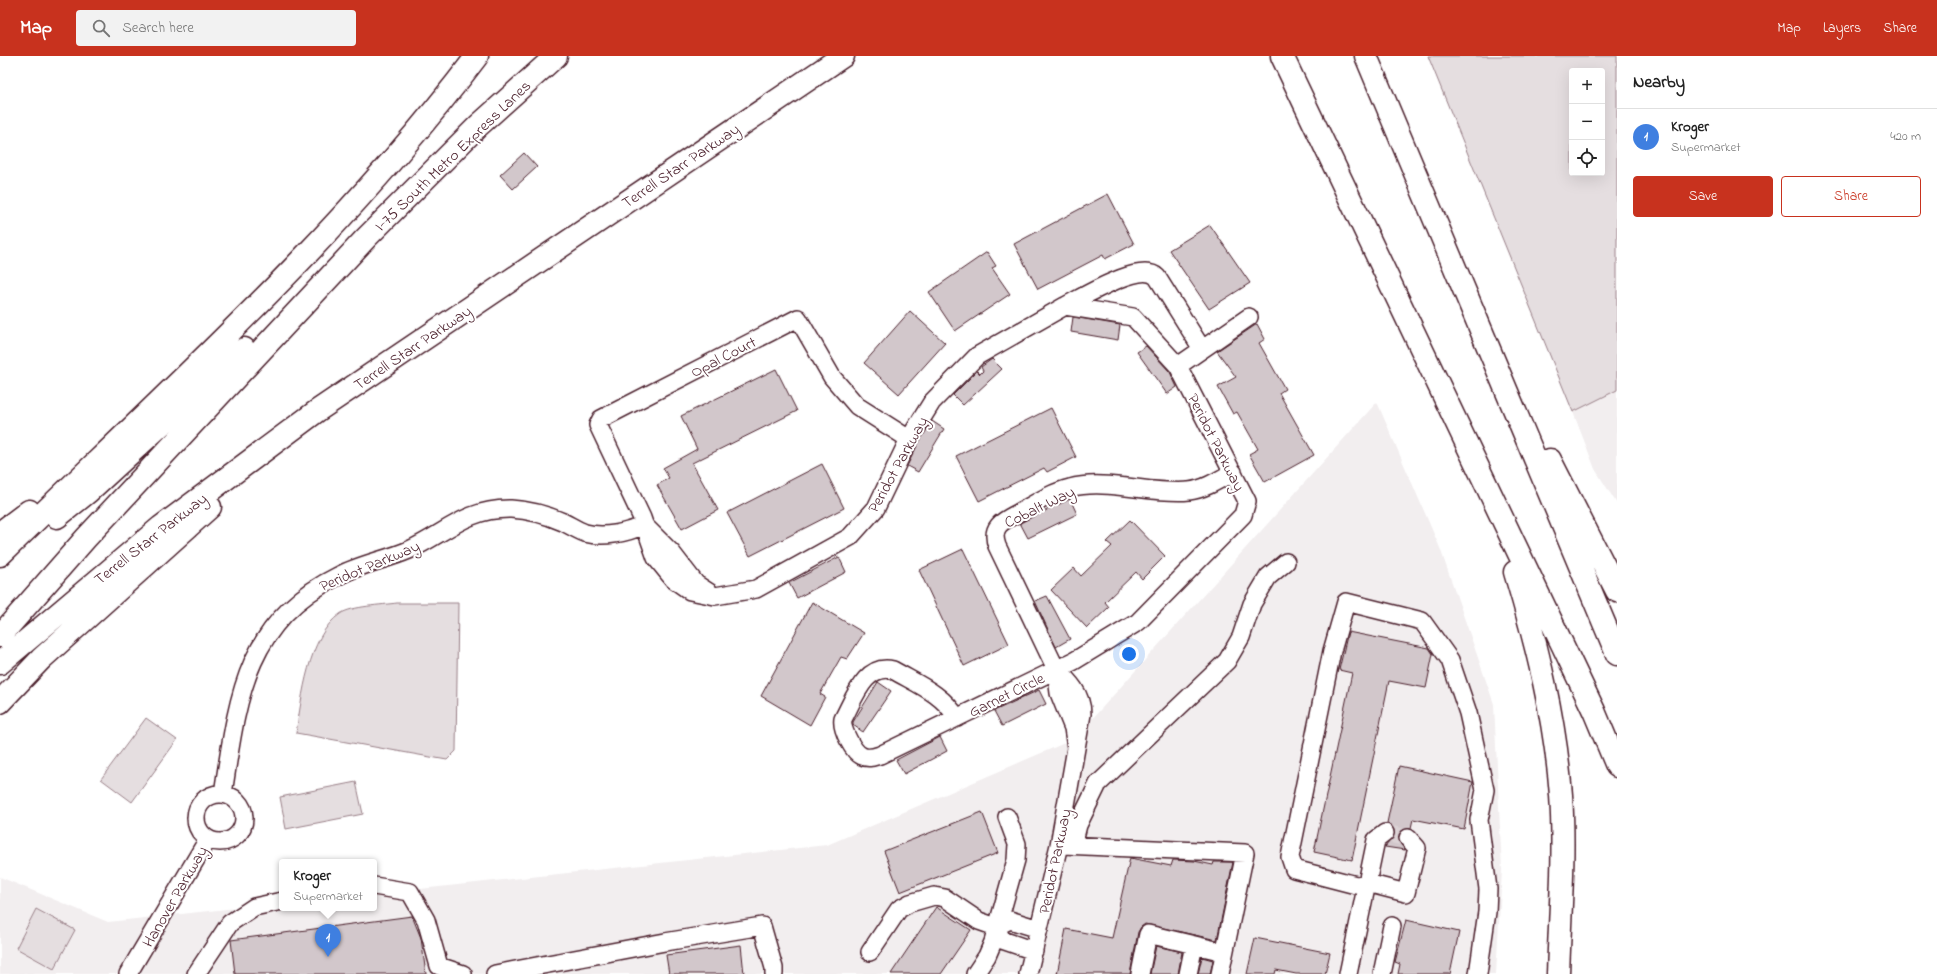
<!DOCTYPE html>
<meta charset="utf-8">
<style>
body{margin:0;font-family:"Indie Flower",sans-serif;background:#f2f2f2;color:#222}
.controls{position:absolute;right:12px;top:12px;display:grid;overflow:hidden;border-radius:4px;box-shadow:0 4px 16px #0002}
.controls button{width:36px;height:36px;display:grid;place-items:center;padding:0;border:0;border-bottom:1px solid #e0e0e0;background:#fff;color:#222;font:20px sans-serif}
.you{position:absolute;left:1129px;top:598px;width:14px;height:14px;margin:-10px;border:3px solid #fff;border-radius:50%;background:#1a73e8;box-shadow:0 0 0 6px #1a73e833}
.badge{display:grid;place-items:center;width:26px;height:26px;border-radius:50%;background:#c8321e;color:#fff;font-size:13px;font-weight:700}
.pin{position:absolute;translate:-50% -33px;filter:drop-shadow(0 1px 2px #0008)}
.pin::after{content:'';position:absolute;top:21px;width:14px;height:12px;background:inherit;clip-path:polygon(0 0,100% 0,50% 100%)}
.popup{position:absolute;left:279px;top:803px;width:98px;height:52px;box-sizing:border-box;display:grid;place-content:center;border-radius:4px;background:#fff;filter:drop-shadow(0 1px 3px #0005);font-size:13px;white-space:nowrap;color:#767676}
.popup b{font-size:15px;color:#222}
.popup::after{content:'';position:absolute;left:50%;top:100%;margin-left:-8px;border:8px solid transparent;border-top-color:#fff}
.list{margin:0;padding:0;list-style:none}
h2{display:flex;justify-content:space-between;align-items:center;height:52px;margin:0;padding:0 16px;font-size:17px}
h2 small{font-size:13px;font-weight:400;color:#767676}
.list li{display:grid;grid-template-columns:26px 1fr auto;gap:12px;align-items:center;box-sizing:border-box;height:56px;padding:0 16px;border-top:1px solid #e0e0e0}
.list b{display:block;font-size:15px;white-space:nowrap}
.list p{margin:0;font-size:13px;white-space:nowrap;color:#767676}
.list em{font-size:13px;font-style:normal;color:#767676}
.actions{display:flex;gap:8px;padding:12px 16px}
.actions a{flex:1;padding:9px 0;border:1px solid #c8321e;border-radius:4px;text-align:center;font-size:14px;color:#c8321e}
.actions .main{background:#c8321e;color:#fff}
.icon{flex:none;width:22px;height:22px;fill:none;stroke:currentColor;stroke-width:2;stroke-linecap:round;stroke-linejoin:round}
.map{position:relative;flex:none;width:1617px;height:918px;overflow:hidden}
header{display:flex;align-items:center;gap:24px;box-sizing:border-box;height:56px;padding:0 20px;background:#c8321e;color:#fff}
header strong{font-size:19px}
nav{display:flex;gap:22px;margin-inline-start:auto;font-size:14px}
.search{width:280px;height:36px;background:#f2f2f2;display:flex;align-items:center;gap:10px;box-sizing:border-box;padding:0 14px;border-radius:4px;color:#767676;font-size:15px}
main{display:flex}
aside{flex:1;background:#fff}
.map>svg:first-child{display:block}
.built{fill:#f2eeef}
.green{fill:#e5dee0;stroke:#987e86;fill-rule:evenodd}
.building{fill:#d2c7cb;stroke:#4a1f2b}
.lines{fill:none;stroke-linecap:round;stroke-linejoin:round}
.minor-tunnel{stroke:#dbd2d5;stroke-width:17;stroke-dasharray:17 8;stroke-linecap:butt}
.minor-casing{stroke:#4a1f2b;stroke-width:20}
.highway-casing{stroke:#4a1f2b;stroke-width:25}
.minor{stroke:#fff;stroke-width:17}
.highway{stroke:#fff;stroke-width:22}
.labels{text-anchor:middle;stroke-width:4;stroke-linejoin:round;paint-order:stroke}
.street-label{font-size:16px;fill:#4a1f2b;stroke:#fff}
</style>
<header>
<strong>Map</strong>
<div class="search"><svg class="icon" aria-label="search" viewBox="0 0 24 24"><circle cx="10" cy="10" r="6"/><path d="M15 15l6 6"/></svg>Search here</div>
<nav><a>Map</a><a>Layers</a><a>Share</a></nav>
</header>
<main>
<div class="map">
<svg width="1617" height="918" viewBox="0 0 1617 918">
<rect width="100%" height="100%" fill="#fff"/>
<filter id="ink" filterUnits="userSpaceOnUse"><feTurbulence type="fractalNoise" baseFrequency=".025" numOctaves="2"/><feDisplacementMap in="SourceGraphic" scale="8" xChannelSelector="R" yChannelSelector="G"/><feConvolveMatrix kernelMatrix="1 2 1 2 8 2 1 2 1" color-interpolation-filters="sRGB"/></filter>
<g filter="url(#ink)">
<!-- built -->
<path class="built" d="M1617 334V448L1595 413 1573 356Z
M1377 346 1440 492 1494 648 1502 814 1496 918H0V821L108 866 282 847V852H374V838L827 789 1074 683Z"/>
<!-- green -->
<path class="green" d="M1428 0H1617V334L1573 356ZM1572 15H1602V117H1572Z
M397 547H458L456 695 447 704 296 677C302 642 308 580 340 558 351 550 383 549 397 547Z
M146 662 177 684 132 746 101 723Z
M356 726 363 758 286 773 280 741Z
M36 853 75 874 54 913 16 892Z"/>
<!-- building -->
<path class="building" d="M524 97 537 111 513 133 500 119Z
M1108 138 1134 188 1105 203 1103 199 1038 233 1014 188Z
M1210 169 1250 227 1209 253 1169 194Z
M987 196 996 210 992 212 1010 238 955 275 929 236Z
M910 255 945 287 899 338 864 307Z
M1073 261 1120 269 1118 284 1071 276Z
M1257 268 1265 283 1259 287 1285 333 1279 337 1314 399 1265 426 1249 398 1258 393 1237 356 1233 358 1218 331 1236 321 1217 295Z
M1146 290 1170 316 1177 331 1167 338 1137 296Z
M992 303 1002 313 963 349 953 339 977 315 980 318 983 315 981 311Z
M776 313 797 355 692 407 718 454 682 473 657 429 669 422 663 412 697 393 681 360Z
M1051 352 1076 401 1047 416 1044 412 979 445 956 400Z
M932 365 944 373 918 416 907 410 918 388Z
M822 408 844 452 750 500 727 457Z
M1070 443 1077 458 1028 482 1020 467Z
M1130 464 1165 500 1142 523 1136 516 1105 546 1109 551 1087 572 1051 534 1074 512 1081 520 1112 490 1107 486Z
M963 493 1009 588 964 610 919 514Z
M839 501 846 516 797 542 789 527Z
M1047 540 1070 583 1056 591 1035 545Z
M812 546 864 577 847 603 841 601 820 638 825 641 810 669 761 640Z
M1348 576 1429 592 1433 598 1426 632 1389 625 1352 804 1314 796 1352 617 1339 614Z
M878 626 891 635 863 676 853 669V666Z
M1039 634 1046 648 1002 670 994 655Z
M940 681 947 695 904 718 896 704Z
M1399 710 1473 726 1464 773 1413 763 1411 772 1402 774 1398 779V784L1405 794 1385 791 1394 780 1393 771 1387 767Z
M982 756 998 797 900 836 884 795Z
M1130 802 1171 810 1173 804 1194 805 1213 809 1214 806H1233L1217 884 1145 868 1141 871 1138 876 1130 918H1057L1066 873 1112 882Z
M936 851 971 874 941 918H891Z
M412 860 421 882 426 918H235L231 884Z
M1406 864 1459 876 1450 918H1398L1400 908 1395 906Z
M1255 882 1330 897 1325 918H1296L1276 914 1275 918H1247Z
M741 889 744 918H669L666 899Z
M1156 890 1182 896 1178 918H1150Z
M1202 901 1213 904 1210 918H1198Z"/>
<g class="lines">
<!-- minor-tunnel -->
<path class="minor-tunnel" d="M1385 777 1408 782"/>
<!-- minor casing -->
<g class="minor-casing">
<path id="minor" d="M1065 250C1083 241 1141 205 1157 221L1202 293
M1178 310 1249 261
M909 383 857 350 832 321 798 262 601 363 598 369 642 462 656 502 673 523 690 535 715 540 756 533 850 481 876 452 909 383 932 346 977 300 1065 250 1133 261 1178 310 1247 445 1243 459 1138 566 1074 605 880 699C874 701 868 703 862 700 853 696 841 673 843 663 854 643 865 607 893 614 917 628 943 638 957 662
M647 472 672 497 696 528 710 537
M1076 692 1073 672 1059 637 1056 613 997 490C990 471 1002 465 1018 457 1034 448 1052 436 1070 432 1105 422 1153 439 1189 435 1205 433 1219 424 1233 416
M223 738C237 646 244 566 338 520 360 508 386 504 409 494 445 478 466 452 511 453 529 454 547 459 563 466 571 470 577 474 585 477 604 482 627 477 644 469
M196 762a24 24 0 1 1 48 0a24 24 0 1 1-48 0Z
M1408 782 1417 792 1406 837 1367 827 1356 829 1294 813 1290 801 1332 595 1346 546 1422 565 1450 604 1468 657 1485 734 1479 764 1488 833 1487 856 1478 918
M1063 789 1245 797 1220 918
M1073 789 1078 769 1098 728 1227 605 1241 581 1252 548 1268 521 1286 506
M374 830 410 836 426 864 439 910 463 918
M1034 895 1002 884 996 871 1010 864 1039 873
M870 896 899 853 910 847 934 840 945 842 979 865 996 871
M128 918 208 783
M196 918 230 867 254 851 282 845
M495 918 665 886 762 870 774 912V918
M975 918 987 900 993 886 1016 804 1017 788 1007 761
M1028 918 1059 789 1082 658C1082 638 1069 625 1056 613
M1140 918 1148 878 1224 896
M1188 918 1194 889
M1348 918 1376 784 1385 777
M1382 918 1392 870"/>
</g>
<!-- highway casing -->
<g class="highway-casing">
<path id="highway" d="M1282 0 1594 655 1617 710
M1366 0 1617 598
M1550 404 1617 535
M57 461 88 436 244 293
M0 477 29 455
M0 499C165 338 338 184 477 0
M1515 516C1537 589 1555 662 1561 739 1565 798 1560 859 1558 918
M0 580 86 482 366 182 478 70 556 0
M0 607 161 471 317 355 843 0
M0 646 41 603 210 451"/>
</g>
<!-- minor -->
<use href="#minor" class="minor"/>
<!-- highway -->
<use href="#highway" class="highway"/>
</g>
</g>
<g class="labels">
<!-- street labels -->
<g class="street-label">
<text transform="translate(452 99) rotate(-44)" y="6">I-75 South Metro Express Lanes</text>
<text transform="translate(680 109) rotate(-34)" y="6">Terrell Starr Parkway</text>
<text transform="translate(412 291) rotate(-34)" y="6">Terrell Starr Parkway</text>
<text transform="translate(723 300) rotate(-27)" y="6">Opal Court</text>
<text transform="translate(1217 386) rotate(63)" y="6">Peridot Parkway</text>
<text transform="translate(897 408) rotate(-61)" y="6">Peridot Parkway</text>
<text transform="translate(1039 450) rotate(-26)" y="6">Cobalt Way</text>
<text transform="translate(150 482) rotate(-38)" y="6">Terrell Starr Parkway</text>
<text transform="translate(369 509) rotate(-23)" y="6">Peridot Parkway</text>
<text transform="translate(1006 638) rotate(-26)" y="6">Garnet Circle</text>
<text transform="translate(1054 805) rotate(-78)" y="6">Peridot Parkway</text>
<text transform="translate(174 840) rotate(-60)" y="6">Hanover Parkway</text>
</g>
</g>
</svg>
<div class="controls">
<button>+</button>
<button>−</button>
<button><svg class="icon" aria-label="locate" viewBox="0 0 24 24"><circle cx="12" cy="12" r="6"/><path d="M12 2v4M12 18v4M2 12h4M18 12h4"/></svg></button>
</div>
<div class="you"></div>
<div class="pin badge" style="left:328px;top:901px;background:#3f7fe0">1</div>
<div class="popup"><b>Kroger</b>Supermarket</div>
</div>
<aside>
<h2>Nearby<small></small></h2>
<ul class="list">
<li><span class="badge" style="background:#3f7fe0">1</span><div><b>Kroger</b><p>Supermarket</p></div><em>420 m</em></li>
</ul>
<div class="actions"><a class="main">Save</a><a>Share</a></div>
</aside>
</main>
